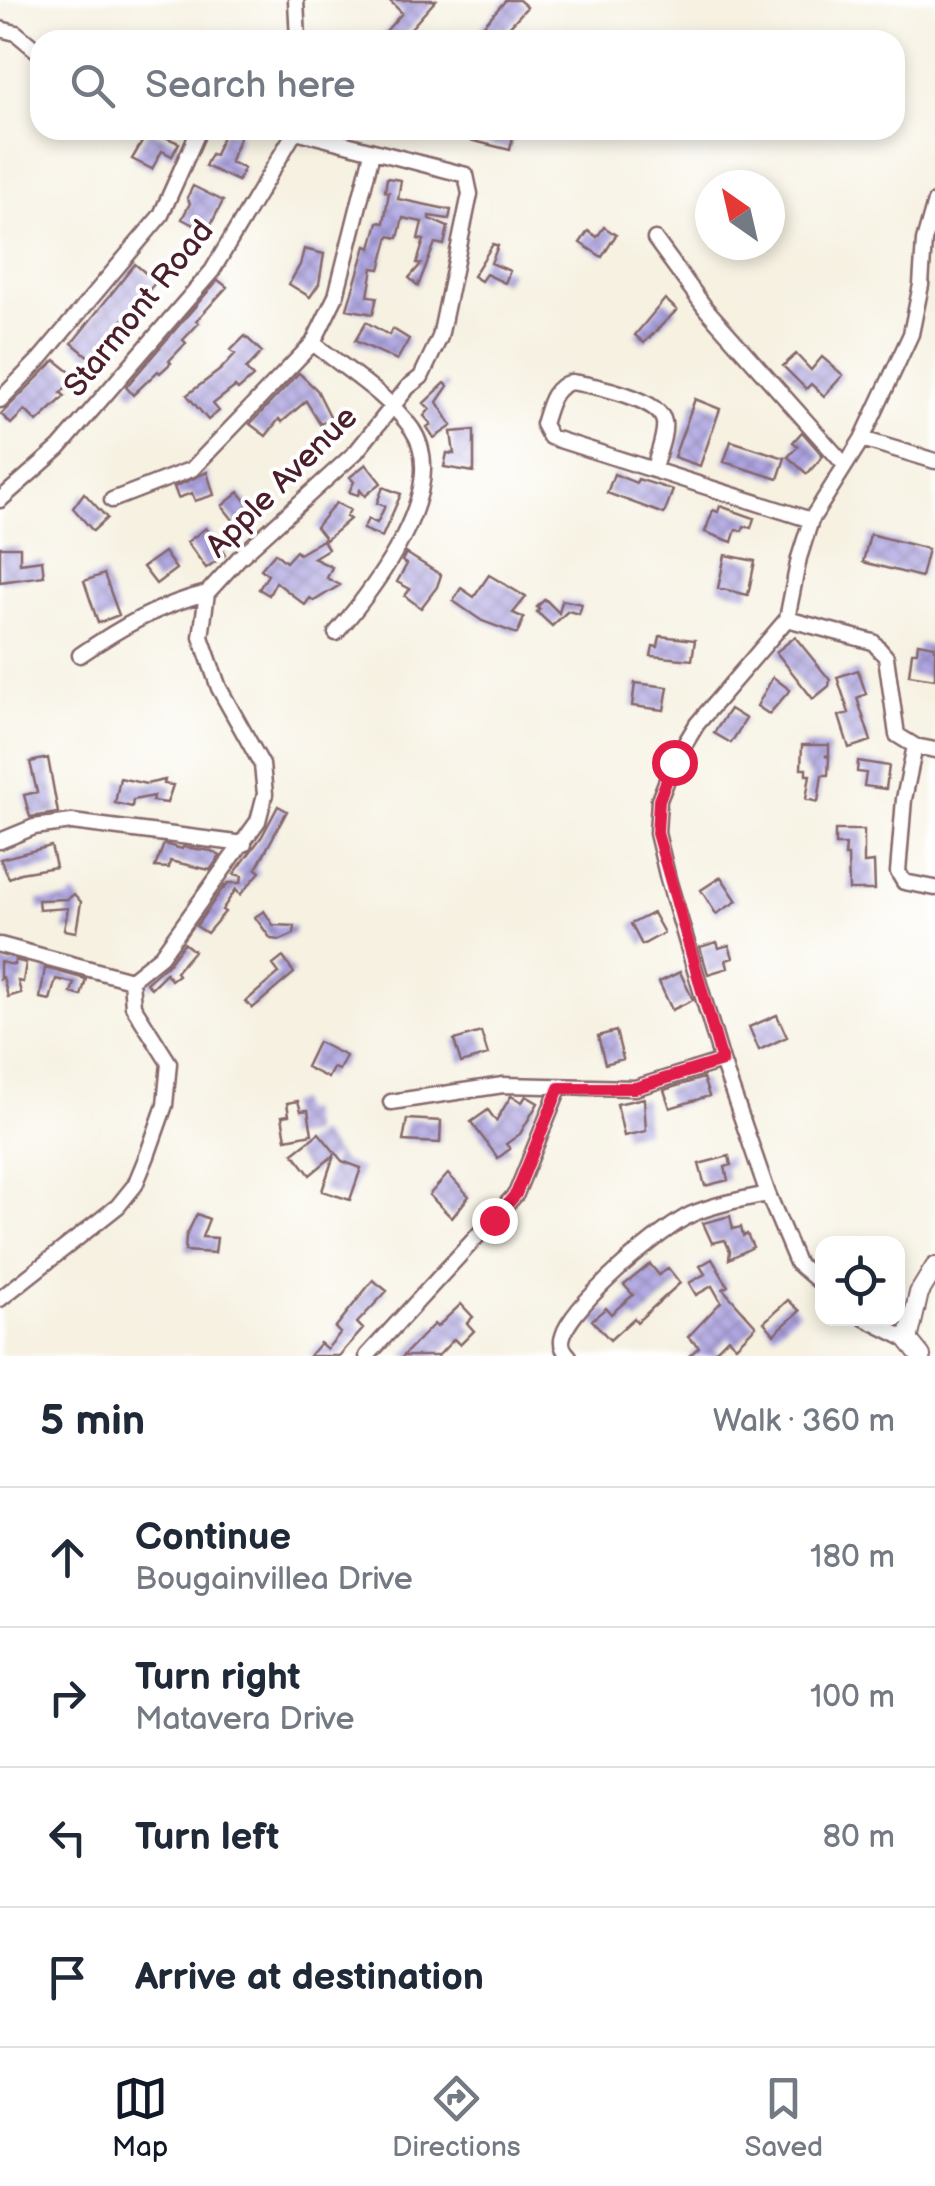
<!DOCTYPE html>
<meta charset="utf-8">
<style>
body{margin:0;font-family:"Balsamiq Sans",sans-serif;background:#f6f6f7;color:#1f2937}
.controls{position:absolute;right:30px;bottom:30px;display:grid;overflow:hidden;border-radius:20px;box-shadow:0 5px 15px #0003}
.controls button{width:90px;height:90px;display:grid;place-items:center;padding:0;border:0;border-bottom:2px solid #e0e1e3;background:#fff;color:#1f2937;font:50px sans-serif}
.compass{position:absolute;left:695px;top:170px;width:90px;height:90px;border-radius:50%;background:#fff;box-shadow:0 5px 15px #0003;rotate:326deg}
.stop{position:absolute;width:30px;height:30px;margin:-22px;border:8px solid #e11d48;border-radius:50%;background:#fff}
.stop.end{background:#e11d48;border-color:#fff;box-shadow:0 2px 10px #0008}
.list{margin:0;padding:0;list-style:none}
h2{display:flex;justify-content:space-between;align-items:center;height:130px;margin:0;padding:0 40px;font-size:42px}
h2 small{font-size:32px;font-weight:400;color:#747a83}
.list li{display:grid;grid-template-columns:65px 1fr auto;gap:30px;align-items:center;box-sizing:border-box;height:140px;padding:0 40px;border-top:2px solid #e0e1e3}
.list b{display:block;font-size:38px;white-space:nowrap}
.list p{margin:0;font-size:32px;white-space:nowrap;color:#747a83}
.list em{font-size:32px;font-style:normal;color:#747a83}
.icon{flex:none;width:55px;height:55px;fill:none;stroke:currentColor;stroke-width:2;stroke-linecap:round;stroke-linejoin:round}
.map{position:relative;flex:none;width:935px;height:1356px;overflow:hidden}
.search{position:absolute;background:#fff;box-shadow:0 5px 15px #0003;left:30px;right:30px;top:30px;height:110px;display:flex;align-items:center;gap:25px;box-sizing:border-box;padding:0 35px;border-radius:30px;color:#747a83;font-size:38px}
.sheet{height:690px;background:#fff}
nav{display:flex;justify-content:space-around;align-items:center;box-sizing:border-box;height:140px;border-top:2px solid #e0e1e3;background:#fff;font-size:28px;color:#747a83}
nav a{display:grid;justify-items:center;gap:5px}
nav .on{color:#111827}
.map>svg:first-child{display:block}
.building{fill:url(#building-cross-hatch)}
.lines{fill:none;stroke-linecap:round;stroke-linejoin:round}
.minor-casing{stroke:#86686b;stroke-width:19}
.tertiary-casing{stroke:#86686b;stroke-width:22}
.minor{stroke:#fff;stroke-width:14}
.tertiary{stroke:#fff;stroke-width:18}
.route{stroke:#e11d48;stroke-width:12}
.labels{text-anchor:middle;stroke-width:8;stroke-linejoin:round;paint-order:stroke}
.street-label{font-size:32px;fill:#4a1f2b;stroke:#fff}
</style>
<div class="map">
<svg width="935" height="1356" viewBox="0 0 935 1356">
<defs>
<pattern id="building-cross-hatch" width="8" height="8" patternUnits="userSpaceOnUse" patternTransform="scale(2.5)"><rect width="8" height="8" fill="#aea5e1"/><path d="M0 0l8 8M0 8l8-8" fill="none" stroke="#9086b7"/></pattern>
</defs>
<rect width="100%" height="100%" fill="#fff"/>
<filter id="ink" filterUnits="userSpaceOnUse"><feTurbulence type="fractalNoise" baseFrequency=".01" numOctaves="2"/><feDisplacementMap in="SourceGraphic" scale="20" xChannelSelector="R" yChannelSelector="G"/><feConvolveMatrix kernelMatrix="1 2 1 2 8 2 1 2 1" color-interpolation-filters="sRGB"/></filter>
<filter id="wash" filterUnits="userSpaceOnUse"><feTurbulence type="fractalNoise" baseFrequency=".0048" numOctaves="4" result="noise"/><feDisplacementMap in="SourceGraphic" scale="40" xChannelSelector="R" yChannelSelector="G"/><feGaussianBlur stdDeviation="2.25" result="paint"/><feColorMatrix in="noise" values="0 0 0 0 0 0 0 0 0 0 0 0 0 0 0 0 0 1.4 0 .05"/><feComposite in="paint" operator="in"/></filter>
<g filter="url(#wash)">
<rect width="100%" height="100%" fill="#f6f1e1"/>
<g id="blocks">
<!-- building -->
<path class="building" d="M389 0H436L405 35 410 40H378L402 13Z
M506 0H519L527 7 497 40H470Z
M149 130 179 143 172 156 162 151 152 169 132 159Z
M225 130 241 134 230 162 244 168 238 181 205 166 211 154 215 155Z
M469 130H510L508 135 513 136 510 150 466 139Z
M387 178 401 180 398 199 451 210 449 219 429 216V219L448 227 444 245 435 243 418 286 409 278 421 264 417 263 424 240 418 239 422 222 403 218 398 238 389 236 380 269 373 268 368 296 377 297 373 314 347 309 366 246 371 248 378 222 384 223 389 192 385 191Z
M193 186 223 201 207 232 182 219 190 203 187 198Z
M604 227 616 235 602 257 580 243 588 231 597 237Z
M493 244 498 246 491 263 510 271 505 283 486 274 481 281 473 276Z
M304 249 324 254 319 284 310 297 289 284 300 265Z
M135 264 156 282 115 329 118 332 109 344 105 340 90 358 72 343Z
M218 280 227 287 196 321 199 323 183 340 186 343 169 361 171 363 160 373 158 371 133 395 126 387Z
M665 299 677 310 644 343 635 335Z
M366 322 389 335 393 329 409 339 397 360 355 341Z
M245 336 262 352 246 369 253 377 238 390 235 387 213 404 219 411 208 420 187 395 220 370 235 354 231 350Z
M796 354 811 370 822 357 843 375 824 396 811 384 806 389 783 366Z
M55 360 75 376 61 393 65 396 37 422 25 410 11 424 1 414Z
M299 373 317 390 331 418 320 424 306 401 282 422 279 419 266 436 250 424Z
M445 383 448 386 437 402 452 426 434 438 427 427 431 424 424 416 430 409 424 403Z
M695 399 720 409 700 466 674 457Z
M474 430V472L444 467 447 453 454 454 451 432Z
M802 432 823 456 807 474 788 457 798 446 793 442Z
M731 441 785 458 778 479 724 462Z
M366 464 381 483 365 496 360 490 358 495 349 492 354 482 350 477Z
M207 472 214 495 195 501 192 493 178 498 174 487Z
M614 474 636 483 638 479 673 490 664 514 607 493Z
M383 487 401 494 382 537 363 529 368 519 377 523 385 506 377 503Z
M239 492 258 516 241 530 222 506Z
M84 493 107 518 93 531 73 508Z
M336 503 350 510 346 517 350 519 326 540 316 527Z
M720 506 754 518 751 528 744 526 742 531 736 529 732 542 705 532 713 510 718 512Z
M206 528 225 555 206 568 187 542Z
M870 534 928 549 921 577 863 562Z
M323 540 328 549 313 558 332 567 327 578 340 585 314 601 310 598 305 605 276 582 269 595 259 589 268 575 261 569 275 553 286 562 296 551 299 554Z
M0 547H20V563L42 560 44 576 0 582Z
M164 552 176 569 156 584 143 567Z
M406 553 441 575 437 587 421 608 405 596 410 589 397 582 407 564 402 561Z
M725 555 755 561 748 595 718 588Z
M104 574 119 615 98 623 84 581Z
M489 575 526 597 513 613 524 618 517 634 482 621 453 601 461 588 474 597Z
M545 599 559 613 562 600 582 604 579 614 568 611 552 626 537 612 540 609 537 607Z
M660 636 695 640 692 660 651 656 653 646 658 647Z
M795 637 830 680 829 686 813 699 776 652Z
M918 643 935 646V679L909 675 912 652H917Z
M858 670 866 694 857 698 871 741 849 748 839 716 849 713 837 677Z
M773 677 790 690 769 714 757 706Z
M635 683 668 687 664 710 632 706Z
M730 709 746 719 731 743 714 733Z
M802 745H829V755L825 756 829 757 828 775H822L818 802 806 799 810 775H806V769H801Z
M48 758 58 813 30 817 24 795 37 792 30 762Z
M858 761 889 766 886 789 864 786 866 773 857 772Z
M120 778 146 784 165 780 164 784 173 785 167 803 152 801 154 796 133 800 132 807 115 803Z
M278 806 287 811 256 869 260 872 240 895 236 889 222 910 225 912 207 933 196 926 226 884 224 890 228 883H241L242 876 234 874 262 836Z
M835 830H864V863L874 862 875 890H849L848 856H845L846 845H835Z
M164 844 182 849 183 847 211 851 220 856 210 870 170 861 169 868 155 867Z
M51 846 56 867 20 873 9 878 0 859Z
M721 877 737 901 716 914 701 890Z
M74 894 81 902 76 932 64 930 68 908 39 910 38 900 68 899Z
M264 911 273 925 295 926 294 934 281 940 271 939 255 917Z
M653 913 664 933 642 945 631 924Z
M717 942 719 948 729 945 733 958 726 960 728 968 708 974 700 947Z
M184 943 194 951 176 972 178 975 171 980 166 973 151 988 146 983 169 963Z
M283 957 294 973 253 1008 245 1002 279 973 273 965Z
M15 960 26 963 23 982 18 981 21 993 8 997 3 977 0 979V962L14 965Z
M45 968 86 979 81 996 71 993 74 983 56 979 50 1000 40 998Z
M680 972 693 1000 672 1010 659 982Z
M777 1015 787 1037 759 1050 749 1027Z
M616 1031 623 1059 605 1064 598 1036Z
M481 1032 488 1055 461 1063 454 1040Z
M318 1042 346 1056 339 1070 333 1068 328 1078 306 1067Z
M703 1078 709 1096 670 1108 664 1090Z
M511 1096 522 1102 526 1096 538 1103 520 1134 506 1144 510 1149 498 1158 471 1122 488 1110 496 1121Z
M644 1098 646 1131 624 1136 617 1104Z
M298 1101 301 1111 308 1110 312 1134 286 1139 282 1116 289 1115 287 1103Z
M407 1119 441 1121 440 1143 403 1141Z
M319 1133 342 1161 361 1168 350 1200 322 1191 334 1155 310 1175 293 1153Z
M729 1156 731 1165 725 1167 728 1180 705 1186 699 1164Z
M448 1174 469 1196 452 1218 429 1195Z
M197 1214 209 1219 202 1237 217 1238 215 1253 185 1251 186 1236Z
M730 1216 733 1229 741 1227 743 1236 747 1234 753 1247 729 1259 730 1251 725 1240 712 1243 703 1223Z
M712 1259 728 1286 723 1289 756 1326 736 1346 728 1338 715 1351 720 1356H689L699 1347 688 1337 721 1302 712 1286 696 1295 689 1283 705 1274 700 1266Z
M650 1264 659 1275 668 1268 680 1283 637 1322 634 1318 610 1340 592 1320 606 1308 611 1314 633 1295 624 1285Z
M373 1280 387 1291 357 1323 363 1329 339 1356H309L320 1343 327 1349 340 1333 335 1328Z
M788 1300 800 1311 774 1334 764 1322Z
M461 1304 473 1317 467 1323 474 1331 460 1345 454 1339 438 1356H403L434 1324 437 1327Z"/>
</g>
</g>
<g filter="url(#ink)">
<use href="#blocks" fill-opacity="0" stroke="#86686b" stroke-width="2.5"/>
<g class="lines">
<!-- minor casing -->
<g class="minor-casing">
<path id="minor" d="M296 0 298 40
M0 29 16 33 40 53
M655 239 706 309 844 464
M313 343C345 369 388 395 412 429 452 488 373 590 336 633
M0 400 39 360 161 215 199 130
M862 439 935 461
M654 469C657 455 666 436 664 422 660 398 592 385 571 382 551 388 549 407 543 424L550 437 811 520
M0 500 59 448 212 271 296 130
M112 500 192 469 313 343 336 296 372 153
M787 619 873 642 886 657 897 735 915 746 935 750
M80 655C121 627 159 605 207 593
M915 746 904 799 898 872 904 882 935 888
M0 841 34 827 72 822 244 844
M0 945 131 980
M391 1102 503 1085 635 1088 722 1061
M822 1284 797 1263 768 1194 722 1061 668 879 657 833 659 800 674 762 697 724 787 619 799 558 811 520 862 439 911 334 921 285 924 241 935 202
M0 1299 118 1206 135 1185 147 1156 165 1105 169 1063 133 1006 131 980 161 956 258 821 265 794 262 765 219 688 201 637 207 593 239 558 356 452 408 387 421 377 440 337 470 194 466 175 292 130
M864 1318 908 1340
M367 1356 516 1194 559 1088
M569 1356C563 1350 560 1344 563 1336 571 1305 663 1227 692 1214 716 1204 743 1199 768 1194"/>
</g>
<!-- tertiary casing -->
<g class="tertiary-casing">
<path id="tertiary" d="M921 1356 908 1340 919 1293 935 1267"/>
</g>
<!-- minor -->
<use href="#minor" class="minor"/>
<!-- tertiary -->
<use href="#tertiary" class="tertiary"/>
</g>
</g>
<g class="lines" filter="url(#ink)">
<!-- route -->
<path class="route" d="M494 1220 516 1194 559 1088H635L722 1061 657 833 659 800 674 762"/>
</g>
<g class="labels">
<!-- street labels -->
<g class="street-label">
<text transform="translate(138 308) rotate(-51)" y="11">Starmont Road</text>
<text transform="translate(281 481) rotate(-45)" y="11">Apple Avenue</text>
</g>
</g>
</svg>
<div class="controls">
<button><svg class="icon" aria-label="locate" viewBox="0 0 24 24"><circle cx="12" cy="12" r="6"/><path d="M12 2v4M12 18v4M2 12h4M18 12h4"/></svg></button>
</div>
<svg class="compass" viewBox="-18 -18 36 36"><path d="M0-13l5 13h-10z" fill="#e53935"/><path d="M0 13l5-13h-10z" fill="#747a83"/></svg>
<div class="stop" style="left:674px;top:762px"></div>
<div class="stop end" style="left:494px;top:1220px"></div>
<div class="search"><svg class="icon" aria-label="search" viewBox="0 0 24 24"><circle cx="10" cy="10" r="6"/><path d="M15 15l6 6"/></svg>Search here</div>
</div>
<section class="sheet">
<h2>5 min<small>Walk · 360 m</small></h2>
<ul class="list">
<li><svg class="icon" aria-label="ahead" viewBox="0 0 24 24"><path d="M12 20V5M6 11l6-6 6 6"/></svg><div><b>Continue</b><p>Bougainvillea Drive</p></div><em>180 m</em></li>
<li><svg class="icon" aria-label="right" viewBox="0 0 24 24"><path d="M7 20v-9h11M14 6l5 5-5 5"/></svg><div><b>Turn right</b><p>Matavera Drive</p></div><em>100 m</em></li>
<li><svg class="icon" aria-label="left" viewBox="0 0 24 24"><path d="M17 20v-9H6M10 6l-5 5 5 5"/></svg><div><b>Turn left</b></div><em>80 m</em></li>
<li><svg class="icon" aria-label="arrive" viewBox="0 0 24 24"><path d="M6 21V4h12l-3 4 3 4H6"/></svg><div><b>Arrive at destination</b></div></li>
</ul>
</section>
<nav>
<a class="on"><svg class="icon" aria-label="map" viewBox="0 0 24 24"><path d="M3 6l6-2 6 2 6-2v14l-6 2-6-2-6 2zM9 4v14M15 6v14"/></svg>Map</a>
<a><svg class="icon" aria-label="directions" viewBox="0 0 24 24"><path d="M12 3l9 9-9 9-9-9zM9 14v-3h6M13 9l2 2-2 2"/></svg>Directions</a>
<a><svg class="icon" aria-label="saved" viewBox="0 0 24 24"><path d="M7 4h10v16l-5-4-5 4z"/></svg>Saved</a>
</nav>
